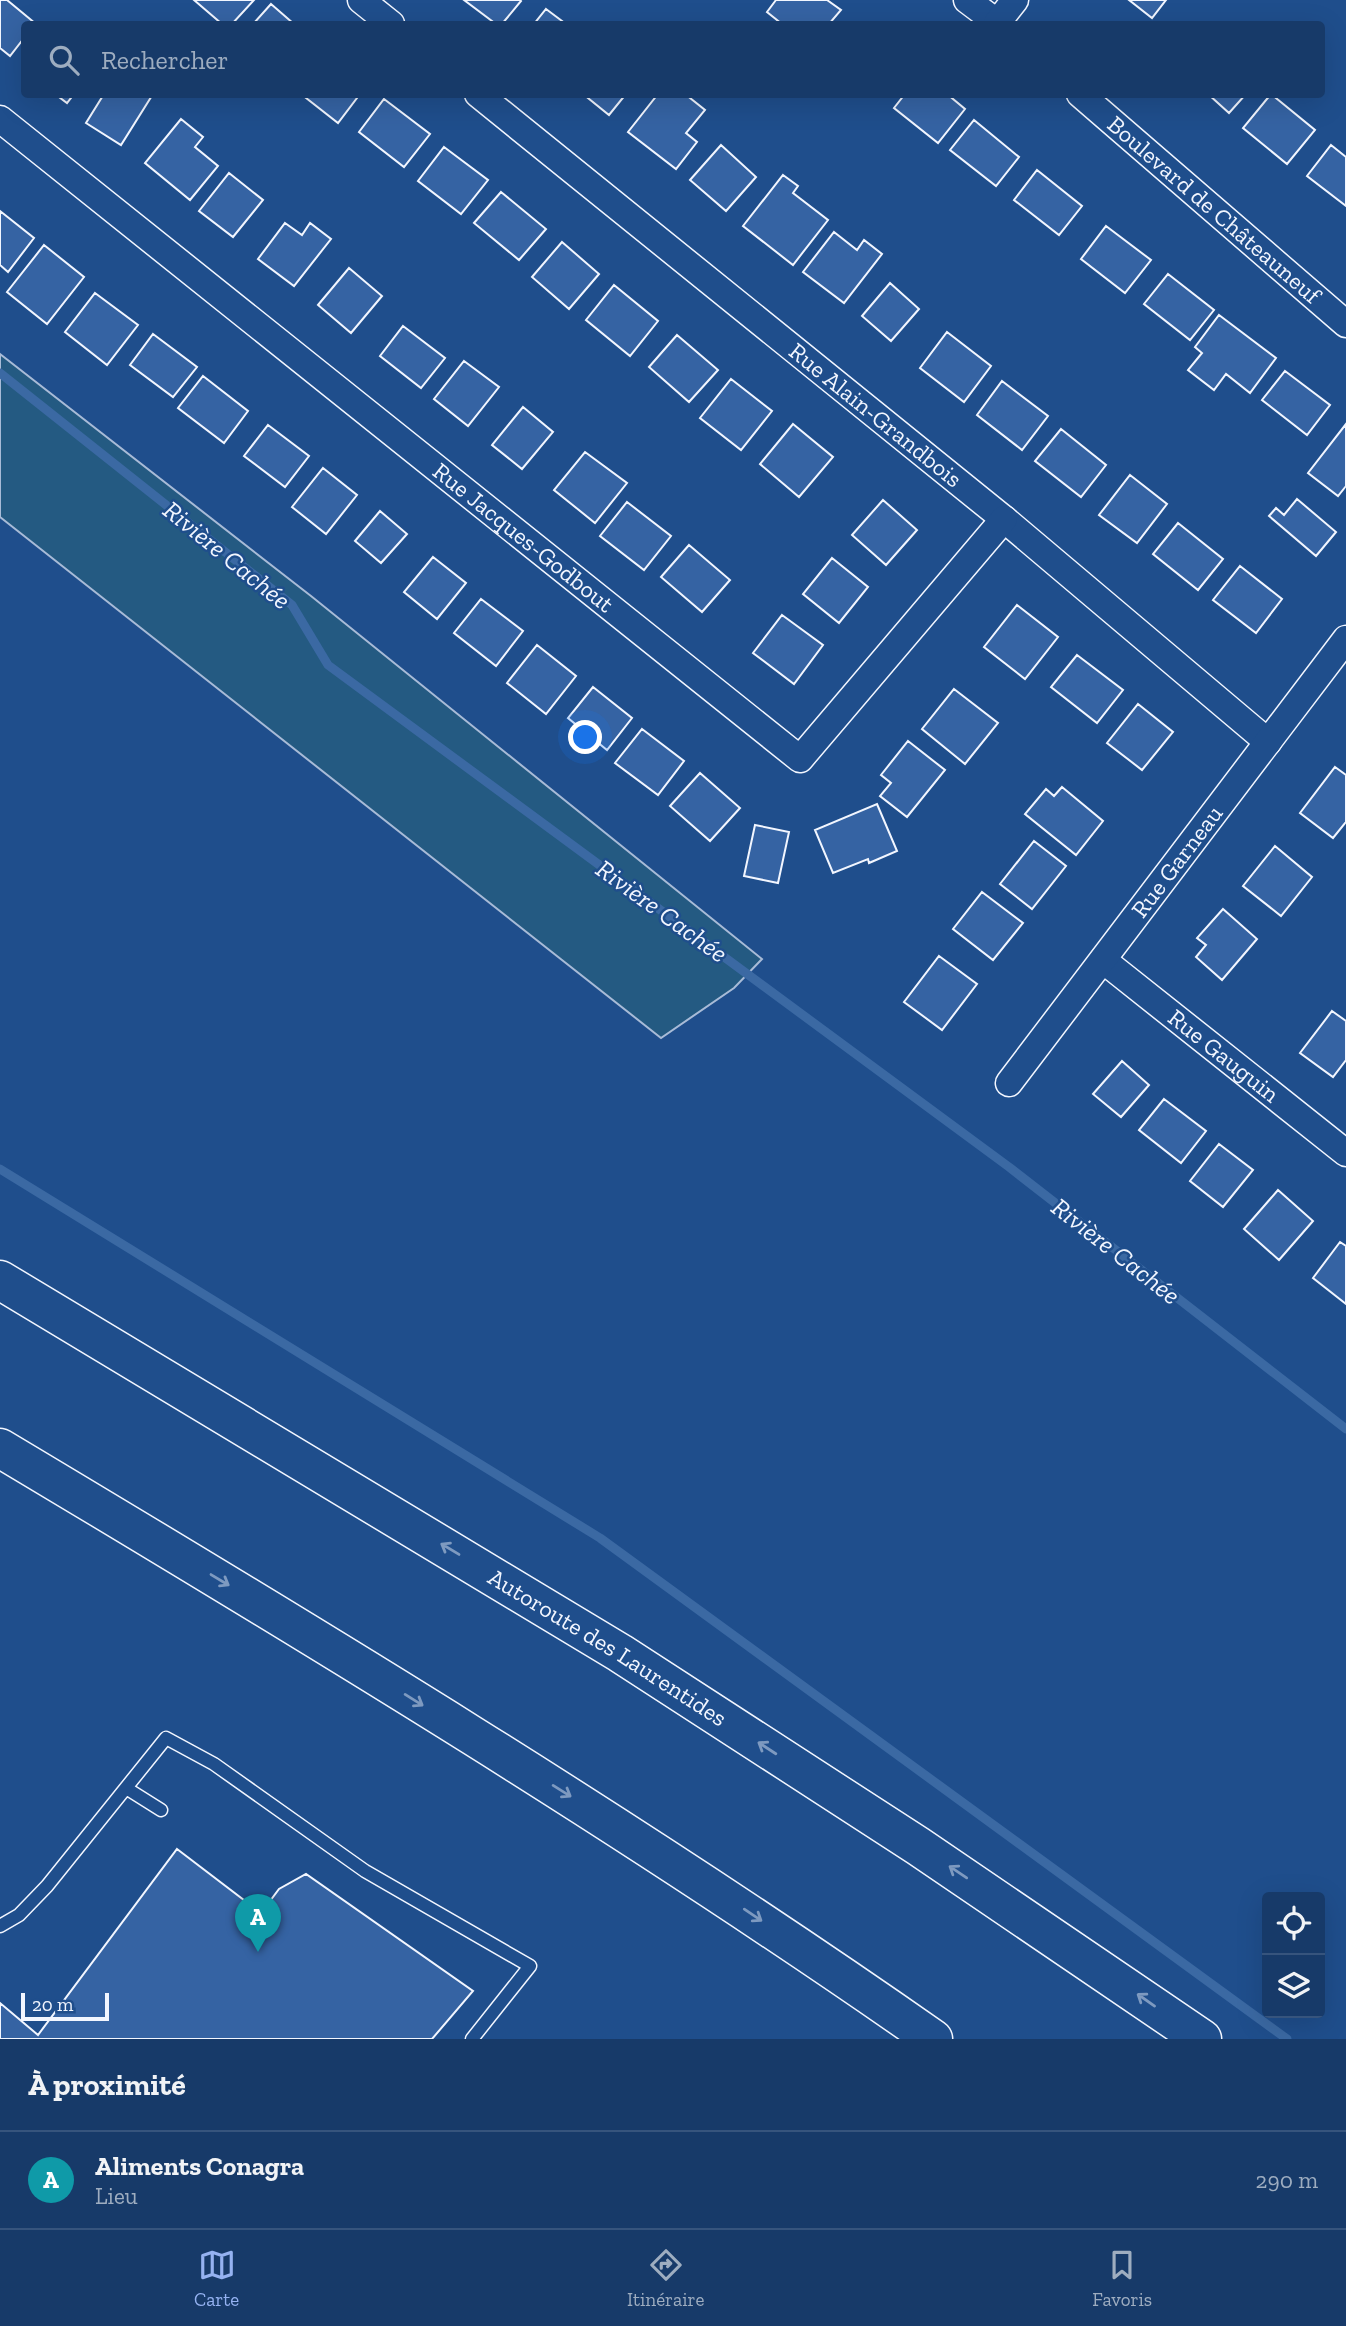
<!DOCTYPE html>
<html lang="fr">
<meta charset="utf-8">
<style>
body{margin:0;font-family:"Zilla Slab",serif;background:#20416f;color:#f1f3f6}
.controls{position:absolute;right:21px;bottom:21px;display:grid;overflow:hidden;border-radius:7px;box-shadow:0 7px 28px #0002}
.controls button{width:63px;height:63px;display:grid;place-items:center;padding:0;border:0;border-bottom:2px solid #36547d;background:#173a69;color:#f1f3f6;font:35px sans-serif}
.scale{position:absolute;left:21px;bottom:18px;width:88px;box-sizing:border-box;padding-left:7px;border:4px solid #f2f6ff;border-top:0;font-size:19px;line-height:24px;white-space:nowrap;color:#f2f6ff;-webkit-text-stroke:5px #1f4e8c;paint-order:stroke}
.you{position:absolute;left:586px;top:738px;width:24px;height:24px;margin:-18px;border:5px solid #fff;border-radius:50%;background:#1a73e8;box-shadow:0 0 0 10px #1a73e833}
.badge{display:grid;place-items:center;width:46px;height:46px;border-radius:50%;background:#95b2f1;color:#fff;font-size:23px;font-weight:700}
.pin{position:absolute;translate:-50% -58px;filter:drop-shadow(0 2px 4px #0008)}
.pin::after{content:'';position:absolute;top:37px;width:24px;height:21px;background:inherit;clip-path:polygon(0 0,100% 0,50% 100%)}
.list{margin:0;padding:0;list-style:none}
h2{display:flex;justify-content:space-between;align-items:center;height:91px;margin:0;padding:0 28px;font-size:30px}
h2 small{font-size:23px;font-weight:400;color:#9eadc0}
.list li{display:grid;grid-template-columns:46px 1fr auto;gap:21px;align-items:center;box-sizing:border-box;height:98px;padding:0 28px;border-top:2px solid #36547d}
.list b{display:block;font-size:26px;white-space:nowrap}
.list p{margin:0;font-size:23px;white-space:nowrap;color:#9eadc0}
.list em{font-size:23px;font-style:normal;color:#9eadc0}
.icon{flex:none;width:38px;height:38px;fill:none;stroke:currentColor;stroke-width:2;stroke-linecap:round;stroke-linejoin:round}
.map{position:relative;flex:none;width:1346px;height:2039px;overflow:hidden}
.search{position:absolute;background:#173a69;box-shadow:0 7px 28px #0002;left:21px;right:21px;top:21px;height:77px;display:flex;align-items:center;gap:18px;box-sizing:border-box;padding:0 24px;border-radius:7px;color:#9eadc0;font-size:26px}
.sheet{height:189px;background:#173a69}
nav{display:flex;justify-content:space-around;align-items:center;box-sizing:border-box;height:98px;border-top:2px solid #36547d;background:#173a69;font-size:19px;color:#9eadc0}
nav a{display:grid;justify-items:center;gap:4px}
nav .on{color:#95b2f1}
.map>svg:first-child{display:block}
.green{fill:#245a82;stroke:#a8bbd7;stroke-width:2}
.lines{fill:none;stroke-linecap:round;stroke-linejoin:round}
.stream{stroke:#3b69a3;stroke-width:9}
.building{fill:#3563a3;stroke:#f2f6ff;stroke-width:2}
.service-casing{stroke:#f2f6ff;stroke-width:15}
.minor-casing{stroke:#f2f6ff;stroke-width:29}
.motorway-casing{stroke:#f2f6ff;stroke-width:41}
.service{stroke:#1f4e8c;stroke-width:12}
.minor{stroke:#1f4e8c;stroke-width:26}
.motorway{stroke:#1f4e8c;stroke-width:38}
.oneway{stroke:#7e9ac0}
.labels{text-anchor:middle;stroke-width:5;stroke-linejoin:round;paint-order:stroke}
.street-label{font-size:24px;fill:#f2f6ff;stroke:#1f4e8c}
.water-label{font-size:26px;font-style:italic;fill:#f2f6ff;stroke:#1f4e8c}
</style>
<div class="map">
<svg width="1346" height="2039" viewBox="0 0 1346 2039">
<rect width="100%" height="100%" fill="#1f4e8c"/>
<!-- green -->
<path class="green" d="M0 354 311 596 762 959 734 988 661 1038 0 517Z"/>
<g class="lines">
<!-- stream -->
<path class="stream" d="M0 373 292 605 328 665 1009 1167 1346 1429
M0 1169 600 1538 1287 2039"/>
</g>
<!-- building -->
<path class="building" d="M0 0H7L36 24H24V38L10 56 0 48Z
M194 0H254L232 24H222Z
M464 0H520L521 1 502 24H496Z
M776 0H827L841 10 829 24H782L767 12Z
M1129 0H1166L1152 18Z
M271 4 294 24H253Z
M546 9 566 24H534Z
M55 94H74L67 103Z
M104 94H153L121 145 86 123Z
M301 94H360L338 123Z
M583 94H626L609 115Z
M658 94H685L705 110 686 133 697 142 676 169 628 132Z
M905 94H947L965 109 938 143 894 108Z
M1208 94H1246L1229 113Z
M1271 94 1315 130 1287 164 1243 128Z
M384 99 430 134 404 167 359 132Z
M181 119 203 137 195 147 218 166 190 200 145 163Z
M974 120 1019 157 996 186 950 150Z
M721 145 756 177 726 211 690 180Z
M1331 145 1346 157V206L1307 176Z
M444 147 488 180 461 214 418 181Z
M1037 170 1082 206 1059 235 1014 200Z
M229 173 263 200 233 237 199 211Z
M783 175 798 186 793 193 828 220 793 265 743 226Z
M501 192 546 229 519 260 474 223Z
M0 211 34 238 8 272 0 265Z
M285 223 302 235 310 223 331 239 294 286 258 259Z
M1106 226 1151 260 1125 293 1081 259Z
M834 232 857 250 864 240 882 254 844 303 803 272Z
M562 242 599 274 569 309 532 277Z
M44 245 84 277 47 324 7 292Z
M349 268 382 296 351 333 318 305Z
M1168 274 1214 310 1190 340 1144 304Z
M890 283 919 309 891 341 862 316Z
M614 285 658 321 630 356 586 320Z
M95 293 138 325 107 365 65 332Z
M1219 315 1276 358 1250 393 1226 374 1214 390 1188 370 1202 353 1195 347Z
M403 326 445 358 421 388 380 356Z
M947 332 991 366 964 402 920 368Z
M153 334 197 367 173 397 130 365Z
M677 335 718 370 689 402 649 367Z
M464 361 499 387 468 426 434 399Z
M1285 371 1330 405 1307 435 1262 400Z
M203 376 248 411 224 443 178 408Z
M731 379 772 411 741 450 700 418Z
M1002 381 1048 416 1022 450 977 415Z
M523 407 553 432 522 469 492 445Z
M793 424 833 457 799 497 760 464Z
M1346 424V486L1338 496 1308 473Z
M268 425 309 456 285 487 244 456Z
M1061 429 1106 465 1081 497 1035 461Z
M585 452 627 483 595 523 554 490Z
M323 468 357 495 326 534 292 507Z
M1130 475 1167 504 1137 543 1099 515Z
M1297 499 1336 532 1316 556 1269 516 1276 508 1284 515Z
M883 500 917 530 886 565 852 535Z
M627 502 671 536 644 570 600 536Z
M380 511 407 534 381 563 355 541Z
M1178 523 1223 559 1198 590 1153 554Z
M689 545 730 580 702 612 661 577Z
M433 557 466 583 437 619 404 592Z
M832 558 868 587 839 623 803 594Z
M1240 566 1282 599 1256 633 1213 600Z
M481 599 523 631 496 666 454 633Z
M1017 605 1058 637 1025 679 984 647Z
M782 615 823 645 794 684 753 653Z
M537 645 576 676 546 714 507 683Z
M1077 655 1123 690 1097 723 1051 687Z
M593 687 632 718 607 750 568 718Z
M954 689 998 723 965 764 922 729Z
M1138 704 1173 732 1142 770 1107 743Z
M642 729 684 761 658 795 615 763Z
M908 741 945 770 907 817 880 796 891 783 881 775Z
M1335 767 1346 775V822L1333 838 1300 813Z
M700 773 740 808 710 841 670 806Z
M1062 787 1103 821 1076 855 1025 814 1046 789 1054 796Z
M877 804 897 851 869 863 868 859 833 873 815 830Z
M755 825 789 832 778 883 744 876Z
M1034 841 1066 866 1032 909 1000 884Z
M1275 846 1312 877 1281 916 1243 886Z
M982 892 1023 923 993 960 953 929Z
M1223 909 1257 939 1222 980 1196 957 1206 945 1197 938Z
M939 956 977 984 942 1030 904 1002Z
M1332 1011 1346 1021V1060L1333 1077 1300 1053Z
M1122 1061 1149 1085 1121 1117 1093 1094Z
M1164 1099 1206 1131 1181 1163 1139 1130Z
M1219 1144 1253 1170 1223 1207 1190 1181Z
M1278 1190 1313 1221 1279 1260 1244 1229Z
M1340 1242 1346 1246V1304L1313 1278Z
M177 1849 261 1913 279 1889 306 1874 473 1991 432 2039H0V2003L38 2035Z"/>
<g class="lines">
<!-- service casing -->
<g class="service-casing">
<path id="service" d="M126 1788 161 1810
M0 1926 19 1915 47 1886 166 1738 214 1764 365 1871 530 1966 472 2039"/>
</g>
<!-- minor casing -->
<g class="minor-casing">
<g id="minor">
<path d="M361 0 391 24"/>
<path d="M967 0 999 24"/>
<path d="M997 23 1015 0"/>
<path id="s1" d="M478 94 1004 519 1268 742"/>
<path id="s2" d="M1080 94 1346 324"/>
<path id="s3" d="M0 119 800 759 1004 519"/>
<path id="s4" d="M1103 960 1346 1153"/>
<path id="s5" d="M1009 1083 1346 639"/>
</g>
</g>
<!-- motorway casing -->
<g class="motorway-casing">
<g id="motorway">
<path id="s6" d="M0 1280 620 1653 918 1846 1202 2039"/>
<path d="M0 1448C316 1637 631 1828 933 2039"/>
</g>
</g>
<!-- service -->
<use href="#service" class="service"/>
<!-- minor -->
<use href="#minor" class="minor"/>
<!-- motorway -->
<use href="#motorway" class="motorway"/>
</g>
<!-- one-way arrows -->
<defs><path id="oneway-shaft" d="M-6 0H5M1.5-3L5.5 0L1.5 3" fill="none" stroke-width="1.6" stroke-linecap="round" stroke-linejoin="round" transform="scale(1.75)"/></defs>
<g class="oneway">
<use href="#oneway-shaft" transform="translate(450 1549) rotate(-149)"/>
<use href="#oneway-shaft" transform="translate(220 1580) rotate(31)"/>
<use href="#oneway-shaft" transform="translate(414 1700) rotate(32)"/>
<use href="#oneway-shaft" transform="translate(767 1748) rotate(-147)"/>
<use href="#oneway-shaft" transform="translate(562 1791) rotate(32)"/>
<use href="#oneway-shaft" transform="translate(958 1872) rotate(-146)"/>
<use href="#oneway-shaft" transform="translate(753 1915) rotate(34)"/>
<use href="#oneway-shaft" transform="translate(1146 2000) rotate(-145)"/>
</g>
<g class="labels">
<!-- street labels -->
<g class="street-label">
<text dy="8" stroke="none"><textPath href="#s2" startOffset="177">Boulevard de Châteauneuf</textPath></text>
<text dy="8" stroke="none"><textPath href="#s1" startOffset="511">Rue Alain-Grandbois</textPath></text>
<text dy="8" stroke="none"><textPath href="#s3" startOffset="670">Rue Jacques-Godbout</textPath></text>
<text dy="8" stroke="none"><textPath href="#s5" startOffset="278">Rue Garneau</textPath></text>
<text dy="8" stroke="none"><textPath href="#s4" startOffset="154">Rue Gauguin</textPath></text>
<text dy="8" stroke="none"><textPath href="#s6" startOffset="710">Autoroute des Laurentides</textPath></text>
</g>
<!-- water labels -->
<g class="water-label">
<text transform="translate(227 555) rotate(39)" y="9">Rivière Cachée</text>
<text transform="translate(662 911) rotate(36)" y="9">Rivière Cachée</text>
<text transform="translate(1116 1251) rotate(38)" y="9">Rivière Cachée</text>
</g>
</g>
</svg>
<div class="controls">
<button><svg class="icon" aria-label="locate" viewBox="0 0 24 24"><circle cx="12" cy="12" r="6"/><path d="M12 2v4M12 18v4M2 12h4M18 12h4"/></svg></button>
<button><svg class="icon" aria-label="layers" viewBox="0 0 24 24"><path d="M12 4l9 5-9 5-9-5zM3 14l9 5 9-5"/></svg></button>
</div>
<div class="scale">20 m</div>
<div class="you"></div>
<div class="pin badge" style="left:258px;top:1952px;background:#0f9aa8">A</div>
<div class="search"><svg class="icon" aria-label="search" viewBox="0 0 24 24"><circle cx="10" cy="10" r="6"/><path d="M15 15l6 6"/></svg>Rechercher</div>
</div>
<section class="sheet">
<h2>À proximité<small></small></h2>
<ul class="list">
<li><span class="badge" style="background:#0f9aa8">A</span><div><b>Aliments Conagra</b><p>Lieu</p></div><em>290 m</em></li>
</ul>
</section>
<nav>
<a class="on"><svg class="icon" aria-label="map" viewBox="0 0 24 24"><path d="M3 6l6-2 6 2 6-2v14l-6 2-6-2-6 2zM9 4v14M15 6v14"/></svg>Carte</a>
<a><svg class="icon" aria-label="directions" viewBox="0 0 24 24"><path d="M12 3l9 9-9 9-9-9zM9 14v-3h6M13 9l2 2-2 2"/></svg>Itinéraire</a>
<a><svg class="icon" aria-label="saved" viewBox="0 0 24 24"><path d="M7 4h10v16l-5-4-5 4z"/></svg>Favoris</a>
</nav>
